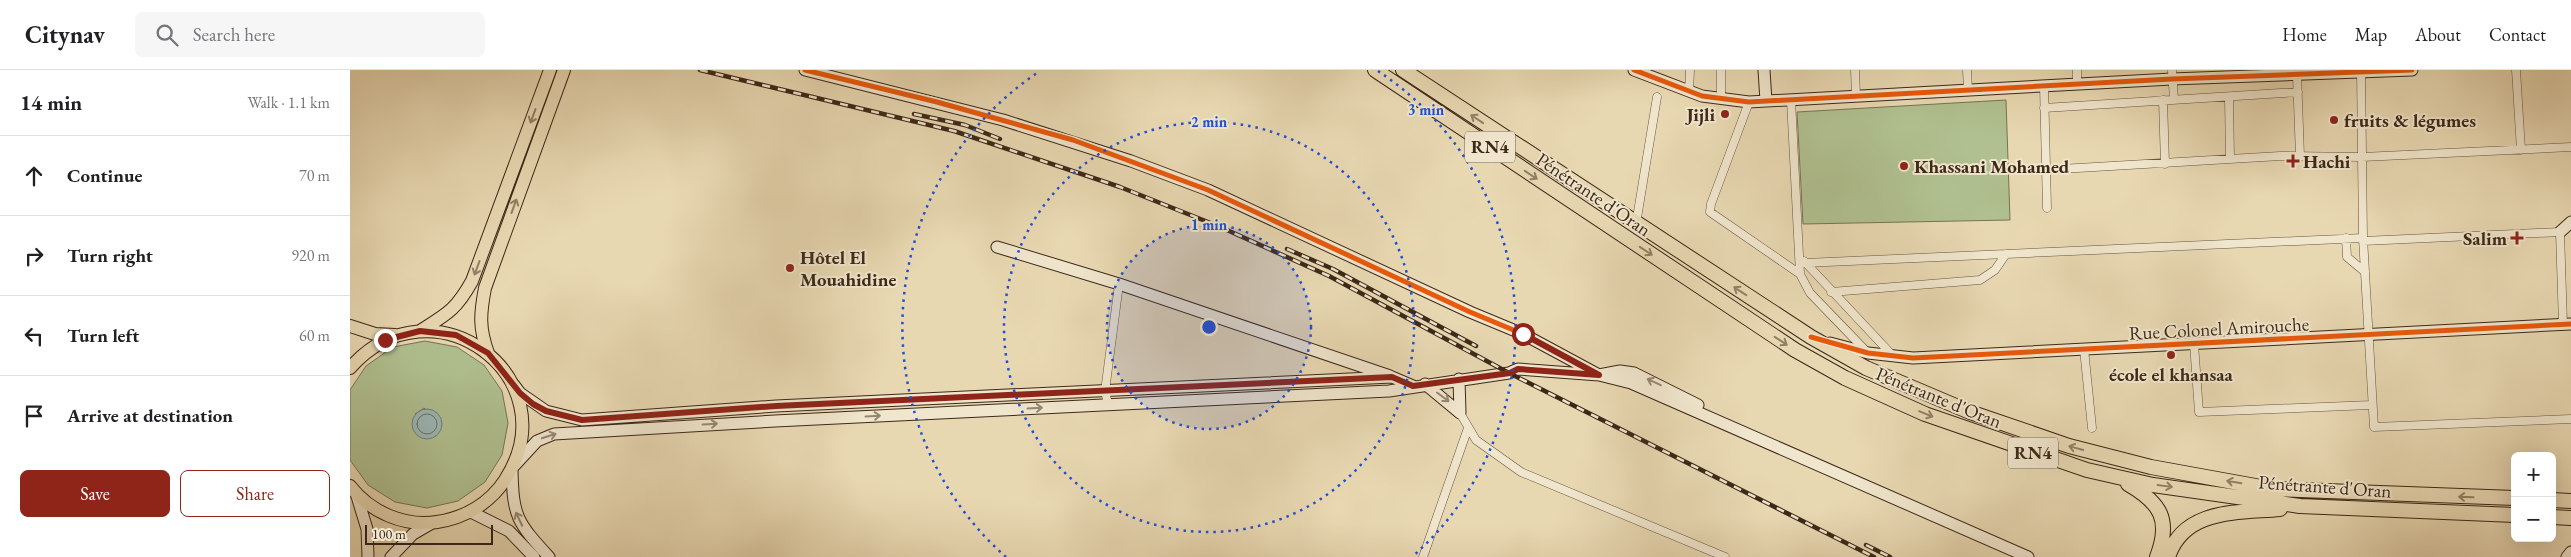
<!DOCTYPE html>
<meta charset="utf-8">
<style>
body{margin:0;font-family:"EB Garamond",serif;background:#f6f6f6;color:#202124}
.controls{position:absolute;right:15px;bottom:15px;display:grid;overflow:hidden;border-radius:8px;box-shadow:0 5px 20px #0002}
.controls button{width:45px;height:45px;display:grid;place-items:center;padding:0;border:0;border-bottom:1px solid #e0e0e0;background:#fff;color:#202124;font:25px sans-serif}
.scale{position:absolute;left:15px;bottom:12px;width:128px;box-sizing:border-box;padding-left:5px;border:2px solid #3d2818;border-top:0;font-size:14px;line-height:18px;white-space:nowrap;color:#3d2818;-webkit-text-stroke:4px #f0e6cd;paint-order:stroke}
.stop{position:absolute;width:15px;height:15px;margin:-11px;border:4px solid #8f2418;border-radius:50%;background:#fff}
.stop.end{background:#8f2418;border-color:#fff;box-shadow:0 1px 5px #0008}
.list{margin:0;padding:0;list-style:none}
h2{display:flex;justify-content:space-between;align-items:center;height:65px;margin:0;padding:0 20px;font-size:21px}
h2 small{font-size:16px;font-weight:400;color:#757577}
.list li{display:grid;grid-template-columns:32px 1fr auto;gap:15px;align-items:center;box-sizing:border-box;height:80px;padding:0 20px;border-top:1px solid #e0e0e0}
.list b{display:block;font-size:19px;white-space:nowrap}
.list em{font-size:16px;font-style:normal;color:#757577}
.actions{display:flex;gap:10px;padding:15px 20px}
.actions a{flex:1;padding:11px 0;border:1px solid #8f2418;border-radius:8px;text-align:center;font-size:18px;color:#8f2418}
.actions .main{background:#8f2418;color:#fff}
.icon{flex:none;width:28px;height:28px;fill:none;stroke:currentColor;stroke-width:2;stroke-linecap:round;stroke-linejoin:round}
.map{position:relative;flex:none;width:2221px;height:487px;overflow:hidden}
header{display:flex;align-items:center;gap:30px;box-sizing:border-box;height:70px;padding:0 25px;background:#fff;border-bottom:1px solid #e0e0e0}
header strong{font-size:24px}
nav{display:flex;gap:28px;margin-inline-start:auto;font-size:18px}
.search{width:350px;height:45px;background:#f6f6f6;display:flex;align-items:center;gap:12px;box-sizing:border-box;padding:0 18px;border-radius:8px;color:#757577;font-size:19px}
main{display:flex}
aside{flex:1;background:#fff}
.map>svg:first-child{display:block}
.green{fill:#b0c090;stroke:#767454;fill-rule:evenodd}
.water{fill:#9ab8b6;stroke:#757e77}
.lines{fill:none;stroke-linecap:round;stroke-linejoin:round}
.shore{stroke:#6c7067;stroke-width:1}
.street-casing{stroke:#68543e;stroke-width:9}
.secondary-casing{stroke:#3d2818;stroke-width:13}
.primary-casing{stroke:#3d2818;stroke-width:14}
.highway-casing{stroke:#3d2818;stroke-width:16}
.street{stroke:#f0e6cd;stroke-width:8}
.secondary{stroke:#f0e6cd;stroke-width:11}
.primary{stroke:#e8d8b2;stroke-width:12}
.highway{stroke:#e8d8b2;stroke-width:14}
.rail-casing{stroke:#3d2818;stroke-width:4.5}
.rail{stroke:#f0e6cd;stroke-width:2.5;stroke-dasharray:8;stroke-linecap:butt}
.cycleway-casing{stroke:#f0e6cd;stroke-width:8}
.cycleway{stroke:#e8590c;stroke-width:5}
.oneway{stroke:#928065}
.oneway2{stroke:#968772}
.route{stroke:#8f2418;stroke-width:6}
.ring{fill:none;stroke:#1d4ed8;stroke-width:2.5;stroke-dasharray:2.5 5}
.poi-dot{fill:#8f2418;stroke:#f0e6cd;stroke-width:2}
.labels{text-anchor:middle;stroke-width:4;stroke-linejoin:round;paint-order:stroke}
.shield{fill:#f0e6cd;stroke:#73614e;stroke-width:1}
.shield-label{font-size:18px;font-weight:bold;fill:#3d2818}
.poi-label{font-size:19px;font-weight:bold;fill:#3d2818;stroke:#f0e6cd;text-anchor:start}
.street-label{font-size:19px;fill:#3d2818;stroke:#f0e6cd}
.centre{fill:#1d4ed8;stroke:#f0e6cd;stroke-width:2.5}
.ring-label{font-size:15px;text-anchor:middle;font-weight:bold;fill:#1d4ed8;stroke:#f0e6cd;stroke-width:4;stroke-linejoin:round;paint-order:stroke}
</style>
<header>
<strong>Citynav</strong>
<div class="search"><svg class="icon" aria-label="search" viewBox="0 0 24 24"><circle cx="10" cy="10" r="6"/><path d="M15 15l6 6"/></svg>Search here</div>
<nav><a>Home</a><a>Map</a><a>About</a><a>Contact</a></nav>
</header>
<main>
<aside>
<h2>14 min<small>Walk · 1.1 km</small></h2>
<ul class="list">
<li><svg class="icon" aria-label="ahead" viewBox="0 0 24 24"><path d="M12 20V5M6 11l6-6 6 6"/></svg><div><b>Continue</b></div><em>70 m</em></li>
<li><svg class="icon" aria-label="right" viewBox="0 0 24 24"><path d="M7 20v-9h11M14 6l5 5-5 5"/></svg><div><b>Turn right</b></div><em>920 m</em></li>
<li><svg class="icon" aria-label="left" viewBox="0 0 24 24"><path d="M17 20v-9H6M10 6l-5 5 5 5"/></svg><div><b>Turn left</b></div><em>60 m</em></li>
<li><svg class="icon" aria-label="arrive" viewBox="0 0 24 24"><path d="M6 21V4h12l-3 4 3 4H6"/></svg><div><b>Arrive at destination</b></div></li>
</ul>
<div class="actions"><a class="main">Save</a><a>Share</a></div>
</aside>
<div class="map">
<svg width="2221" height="487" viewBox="0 0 2221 487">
<rect width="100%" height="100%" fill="#e8d8b2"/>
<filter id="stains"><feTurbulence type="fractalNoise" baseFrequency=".004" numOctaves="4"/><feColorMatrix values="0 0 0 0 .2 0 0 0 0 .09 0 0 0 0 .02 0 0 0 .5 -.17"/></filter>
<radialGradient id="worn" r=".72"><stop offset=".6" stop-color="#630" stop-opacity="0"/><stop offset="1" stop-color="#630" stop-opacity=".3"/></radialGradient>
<!-- green -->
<path class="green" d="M1656 30 1660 150 1453 154 1447 42Z
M75 271 107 277 134 295 152 321 158 353 152 385 135 412 108 431 77 438 45 432 18 415 0 390V320L16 296 43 277ZM74 338 92 355 85 367 65 344Z"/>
<!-- water -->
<path class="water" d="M62 354a15 15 0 1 1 30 0a15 15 0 1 1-30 0Z"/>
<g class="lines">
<!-- shore -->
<path class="shore" d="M67 354a10 10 0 1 1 20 0a10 10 0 1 1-20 0Z"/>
<!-- street casing -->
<g class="street-casing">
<path id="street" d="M1371 0V28
M1505 0 1506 26
M1617 0 1618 20
M1727 0V14
M1822 0 1824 29
M2011 0 2013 168 2024 357 2221 349
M2166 0 2171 80
M1947 5 1950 86
M1694 16 1697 138
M1339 22 1340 0
M1879 27 1880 89
M1441 30 1450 204 1460 223 1517 282
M1813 30 1815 94
M1399 32 1361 134 1360 142 1450 204
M1694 38 1948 22
M1694 100 1930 86 2012 87 2221 77
M1286 154 1307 27
M1996 168 1997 187 2015 202
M2013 171 2210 162 2213 254
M1454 191 1543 286
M1455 193 2013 168
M1481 222 1630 210 1645 200 1656 184
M1844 274 1849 342 2021 335
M1734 279 1742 358
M758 334 755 321 769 214
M1110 343 1126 370 1171 402 1375 487
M1073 487 1118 358"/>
</g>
<!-- secondary casing -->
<g class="secondary-casing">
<path id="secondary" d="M455 0 653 50 781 91 858 120 1120 242 1173 264 1249 305 1270 301 1284 303 1348 335
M1284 0 1352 26 1399 32 1822 9 2062 0
M1414 0 1416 31
M2210 162 2221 152
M647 177 769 214 1040 306
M1480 273 1518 283 1563 288 2221 254
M1109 309 1110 343
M1075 314 1110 343
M164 315 170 323 196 341 232 350 426 336 1042 307 1063 316
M163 397 187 371 204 364 425 351 1039 321 1159 303 1168 299 1249 305 1281 313 1678 487
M162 400C163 447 167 452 199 487
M6 423 17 459 18 487
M121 442 159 461 184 487
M41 487 63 464 82 453
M2217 487 2221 482"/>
</g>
<!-- primary casing -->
<g class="primary-casing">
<path id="primary" d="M0 256 25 264 45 265
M70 261C97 244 106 240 122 211L200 0
M138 283C129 258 130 244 135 218L214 0
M0 298C83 204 221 308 155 410 140 433 115 448 87 452 54 457 20 442 0 416"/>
</g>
<!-- highway casing -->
<g class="highway-casing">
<path id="highway" d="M1025 0 1445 280 1495 308 1575 344 1737 400 1803 415 1950 436 2165 445
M1053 0 1461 267 1516 298 1620 342 1719 376 1801 397 1922 419 2165 428
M1778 414C1811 433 1821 450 1807 487
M2202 430 2221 431
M2202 447 2221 448
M1818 487C1834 438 1888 443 1930 439"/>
</g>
<!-- street -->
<use href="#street" class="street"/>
<!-- secondary -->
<use href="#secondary" class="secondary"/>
<!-- primary -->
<use href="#primary" class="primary"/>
<!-- highway -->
<use href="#highway" class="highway"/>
<!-- rail casing -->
<g class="rail-casing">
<path id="rail" d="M350 0 604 61 770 117 868 156 979 206 1159 303 1524 487
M564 44 615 55 650 69
M937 179 983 199 1126 276
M1516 475 1540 487"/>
</g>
<!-- rail -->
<use href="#rail" class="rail"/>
<!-- cycleway casing -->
<g class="cycleway-casing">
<path id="cycleway" d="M455 0 587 32 723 70 858 120 1120 242 1173 264 1249 305
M1284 0 1352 26 1399 32 1822 9 2062 0
M1461 267 1518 283 1563 288 2221 254"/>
</g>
<!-- cycleway -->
<use href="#cycleway" class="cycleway"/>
</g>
<!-- one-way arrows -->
<defs><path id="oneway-shaft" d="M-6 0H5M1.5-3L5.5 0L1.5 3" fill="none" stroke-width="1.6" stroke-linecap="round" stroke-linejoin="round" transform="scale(1.25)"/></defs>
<g class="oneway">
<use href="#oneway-shaft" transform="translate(183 46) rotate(110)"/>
<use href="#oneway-shaft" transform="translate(1127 49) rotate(-146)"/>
<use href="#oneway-shaft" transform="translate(1181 105) rotate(34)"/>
<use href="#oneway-shaft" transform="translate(164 136) rotate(-70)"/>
<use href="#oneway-shaft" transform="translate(1296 181) rotate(34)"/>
<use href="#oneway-shaft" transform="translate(127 198) rotate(110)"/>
<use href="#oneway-shaft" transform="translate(1390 221) rotate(-147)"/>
<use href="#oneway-shaft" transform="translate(1431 271) rotate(33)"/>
<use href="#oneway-shaft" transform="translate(1576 344) rotate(22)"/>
<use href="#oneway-shaft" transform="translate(1726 378) rotate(-165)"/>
<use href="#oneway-shaft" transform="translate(1884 412) rotate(-170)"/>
<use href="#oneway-shaft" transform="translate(1815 416) rotate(8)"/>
<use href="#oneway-shaft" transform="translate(2116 427) rotate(-178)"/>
</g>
<g class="oneway2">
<use href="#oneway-shaft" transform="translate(1304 312) rotate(-155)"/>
<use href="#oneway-shaft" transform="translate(1093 327) rotate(37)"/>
<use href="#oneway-shaft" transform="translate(685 338) rotate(-3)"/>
<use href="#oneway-shaft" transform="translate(523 346) rotate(-3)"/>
<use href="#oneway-shaft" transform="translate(360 354) rotate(-3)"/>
<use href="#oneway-shaft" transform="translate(199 366) rotate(-18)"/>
<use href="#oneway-shaft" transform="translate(169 449) rotate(-115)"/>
</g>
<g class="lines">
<!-- route -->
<path class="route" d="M35 270 70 261 106 265 138 283 170 323 183 334 196 341 232 350 426 336 1042 307 1063 316 1160 303 1168 299 1249 305 1173 264"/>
</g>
<!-- distance rings -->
<circle cx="859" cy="257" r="102" fill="#1d4ed8" fill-opacity=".12"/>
<g class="ring">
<circle cx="859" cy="257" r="102"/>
<circle cx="859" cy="257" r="205"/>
<path d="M656 487A307 307 0 0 1 690 1M1028 1A307 307 0 0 1 1062 487"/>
</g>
<!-- markers -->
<g class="poi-dot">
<circle cx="1375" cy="44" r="5"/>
<circle cx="1984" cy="50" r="5"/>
<path d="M1940.5 83.5h5v5h5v5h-5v5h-5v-5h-5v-5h5z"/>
<circle cx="1554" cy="96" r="5"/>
<path d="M2164.5 160.5h5v5h5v5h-5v5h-5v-5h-5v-5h5z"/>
<circle cx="440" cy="198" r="5"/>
<circle cx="1821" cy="285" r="5"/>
</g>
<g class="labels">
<!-- shield labels -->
<g class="shield">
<rect x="1115" y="61.5" width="50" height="31" rx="4"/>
<rect x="1658" y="367.5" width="50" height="31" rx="4"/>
</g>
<g class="shield-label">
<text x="1140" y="83">RN4</text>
<text x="1683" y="389">RN4</text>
</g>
<!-- poi labels -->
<g class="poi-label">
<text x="1365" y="51" text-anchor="end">Jijli</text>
<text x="1994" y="57">fruits &amp; légumes</text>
<text x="1953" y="98">Hachi</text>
<text x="1564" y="103">Khassani Mohamed</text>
<text x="2157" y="175" text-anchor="end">Salim</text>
<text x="450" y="194">Hôtel El<tspan x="450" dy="22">Mouahidine</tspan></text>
<text x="1821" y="311" text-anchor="middle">école el khansaa</text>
</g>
<!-- street labels -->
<g class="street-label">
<text transform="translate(1244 124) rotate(34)" y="7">Pénétrante d'Oran</text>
<text transform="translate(1869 258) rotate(-3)" y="7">Rue Colonel Amirouche</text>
<text transform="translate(1589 327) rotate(22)" y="7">Pénétrante d'Oran</text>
<text transform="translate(1975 416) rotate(4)" y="7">Pénétrante d'Oran</text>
</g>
</g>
<circle cx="859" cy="257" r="8" class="centre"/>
<g class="ring-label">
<text x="1076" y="45">3 min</text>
<text x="859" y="57">2 min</text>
<text x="859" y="160">1 min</text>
</g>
<rect width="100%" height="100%" filter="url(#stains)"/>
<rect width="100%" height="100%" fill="url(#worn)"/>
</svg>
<div class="controls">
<button>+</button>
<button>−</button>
</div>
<div class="scale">100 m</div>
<div class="stop" style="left:1173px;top:264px"></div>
<div class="stop end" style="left:35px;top:270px"></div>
</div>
</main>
